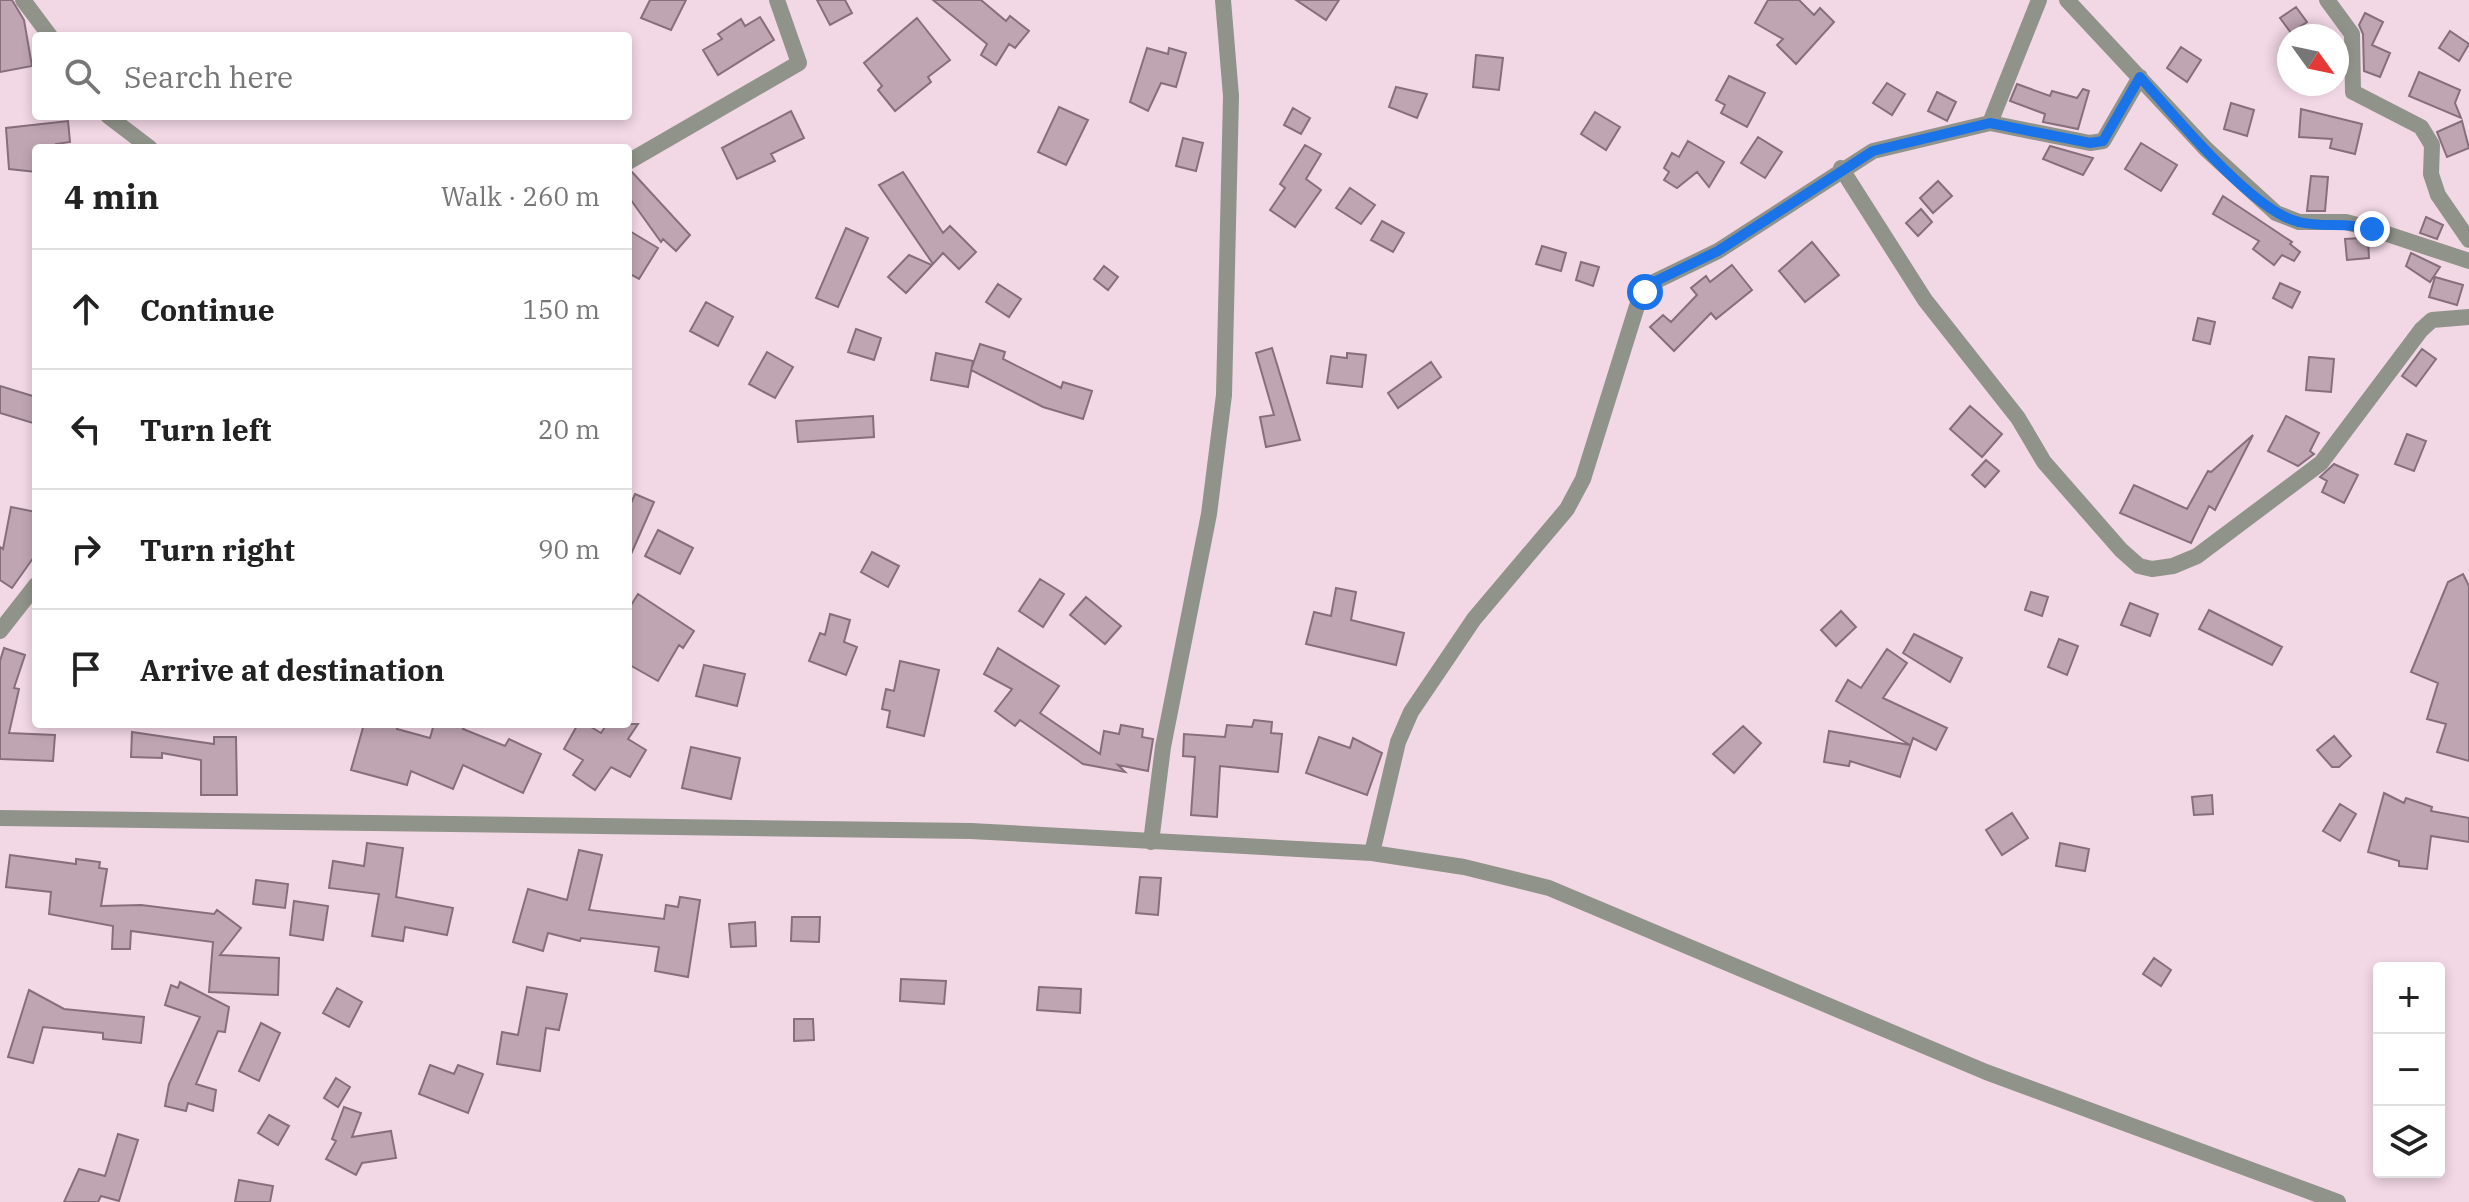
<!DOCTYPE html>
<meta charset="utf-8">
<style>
body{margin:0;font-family:"IBM Plex Serif",serif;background:#f6f6f6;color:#222}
.controls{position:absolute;right:24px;bottom:24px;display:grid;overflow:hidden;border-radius:8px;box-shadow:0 4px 12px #0003}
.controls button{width:72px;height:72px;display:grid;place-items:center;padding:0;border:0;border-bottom:2px solid #e0e0e0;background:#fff;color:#222;font:40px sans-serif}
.compass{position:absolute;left:2277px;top:24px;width:72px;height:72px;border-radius:50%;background:#fff;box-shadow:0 4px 12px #0003;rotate:123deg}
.stop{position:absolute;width:24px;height:24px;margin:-18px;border:6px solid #1a73e8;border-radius:50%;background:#fff}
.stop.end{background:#1a73e8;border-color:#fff;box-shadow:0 2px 8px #0008}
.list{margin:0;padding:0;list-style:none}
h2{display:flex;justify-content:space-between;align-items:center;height:104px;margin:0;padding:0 32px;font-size:34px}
h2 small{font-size:26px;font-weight:400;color:#767676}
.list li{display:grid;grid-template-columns:52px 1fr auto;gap:24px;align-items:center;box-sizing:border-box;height:120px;padding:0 32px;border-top:2px solid #e0e0e0}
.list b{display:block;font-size:30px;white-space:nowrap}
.list em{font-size:26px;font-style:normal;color:#767676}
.icon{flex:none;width:44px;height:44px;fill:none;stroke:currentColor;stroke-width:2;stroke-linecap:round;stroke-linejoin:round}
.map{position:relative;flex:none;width:2469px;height:1202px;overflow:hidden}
.search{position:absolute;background:#fff;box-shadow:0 4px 12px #0003;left:32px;top:32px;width:600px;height:88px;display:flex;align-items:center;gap:20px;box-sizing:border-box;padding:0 28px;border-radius:8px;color:#767676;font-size:30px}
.panel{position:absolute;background:#fff;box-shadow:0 4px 12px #0003;left:32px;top:144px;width:600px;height:584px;border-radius:8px}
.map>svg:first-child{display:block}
.building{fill:#bfa5b2;stroke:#866f7b;stroke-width:2}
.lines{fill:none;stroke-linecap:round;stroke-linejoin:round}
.minor{stroke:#909389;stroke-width:16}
.route{stroke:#1a73e8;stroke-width:10}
</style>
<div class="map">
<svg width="2469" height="1202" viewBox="0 0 2469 1202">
<rect width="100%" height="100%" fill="#f2d7e5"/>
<!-- building -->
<path class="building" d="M0 0H12L24 20 32 66 0 72Z
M650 0H686L671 30 641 18Z
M817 0H845L852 13 830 25Z
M933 0H981L1006 21 1010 16 1029 31 1015 48 1009 44 996 65 981 55 987 44Z
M1296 0H1339L1326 20Z
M1768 0H1799L1814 15 1820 8 1834 22 1796 64 1777 45 1783 39 1755 23Z
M2296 7 2307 22 2291 33 2280 18Z
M2365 13 2383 22 2372 45 2390 53 2380 77 2364 71 2363 34 2359 25Z
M760 17 774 40 718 75 703 50 722 39 718 34 741 19 745 26Z
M917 18 950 60 928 77 931 82 895 111 878 90 882 86 864 63Z
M2450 31 2469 44 2459 61 2439 48Z
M2181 47 2201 60 2187 82 2167 68Z
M1147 48 1168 54 1169 48 1186 53 1176 87 1161 83 1148 111 1130 102Z
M1476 55 1503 58 1499 90 1473 87Z
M2419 72 2460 90 2455 103 2461 118 2409 96Z
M1729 76 1765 93 1747 127 1721 113 1725 105 1716 100Z
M1887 83 1905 94 1892 115 1873 103Z
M2017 84 2050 96 2052 91 2077 98 2083 89 2089 91 2078 129 2043 122 2045 114 2010 101Z
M1396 87 1427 94 1417 118 1389 107Z
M1937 92 1956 102 1947 121 1928 111Z
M2231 103 2254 110 2247 136 2224 129Z
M1059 107 1088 120 1066 165 1038 152Z
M1293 108 1310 118 1301 134 1284 125Z
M2301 109 2362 124 2355 154 2330 148 2332 139 2299 137Z
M791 111 804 138 771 154 775 161 737 179 722 148Z
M1595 112 1620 127 1606 150 1581 134Z
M68 121 70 142 56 144V148H36V172L9 169 6 128Z
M2462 121 2469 148 2447 157 2437 132Z
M1758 137 1782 152 1765 178 1741 163Z
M1183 138 1203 143 1196 171 1176 166Z
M1688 141 1724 162 1709 187 1697 172 1677 188 1664 180 1669 172 1664 168 1672 153 1679 157Z
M2141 143 2177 165 2161 191 2125 169Z
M1305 145 1321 154 1306 179 1321 190 1295 227 1270 210 1285 188 1280 184Z
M2050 146 2093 158 2083 175 2043 159Z
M632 172 690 235 676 251 663 239 661 242 628 196V173Z
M903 172 943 233 950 226 976 252 959 269 943 253 933 264 879 185Z
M2311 176 2328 177 2325 211H2307Z
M1938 181 1952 196 1933 213 1920 198Z
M1350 188 1375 205 1361 224 1336 208Z
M2223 196 2292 242 2290 244 2300 252 2294 261 2282 255 2274 265 2253 249 2259 241 2213 214Z
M1921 209 1932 222 1918 236 1906 223Z
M2426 217 2443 225 2437 239 2420 233Z
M1382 221 1404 233 1393 252 1371 240Z
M846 228 868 238 838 307 816 298Z
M628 230 658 248 639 279 628 273Z
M2362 238 2368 239 2369 258 2347 260 2345 239Z
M1812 242 1839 275 1805 302 1779 271Z
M1542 246 1566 253 1561 271 1536 264Z
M2411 253 2440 267 2430 282 2406 266Z
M909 255 932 265 906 293 888 277Z
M1581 262 1599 267 1593 286 1576 280Z
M1732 265 1752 290 1716 319 1711 313 1674 351 1650 327 1663 315 1671 322 1697 295 1691 288 1706 276 1710 282Z
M1104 266 1118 277 1108 290 1094 279Z
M2435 277 2463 285 2457 305 2429 297Z
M2280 283 2300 292 2292 308 2273 298Z
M998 284 1021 299 1009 317 986 302Z
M706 302 733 317 718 346 690 331Z
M2198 318 2215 322 2210 344 2193 340Z
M856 329 881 338 874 360 848 352Z
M980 344 1005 352 1003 359 1061 388 1063 382 1092 391 1083 419 1043 407 971 370Z
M1272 348 1300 440 1266 447 1260 417 1274 415 1256 353Z
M2422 349 2436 359 2416 386 2402 376Z
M767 352 793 367 775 398 749 384Z
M936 353 973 361 968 387 931 380Z
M1347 353 1366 355 1362 387 1327 383 1331 356 1347 358Z
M2309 357 2334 359 2331 392 2306 390Z
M1431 362 1441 377 1398 408 1388 393Z
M0 386 36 397V424L0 413Z
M1970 406 2002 434 1982 457 1950 429Z
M873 416 874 437 798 442 796 421Z
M2286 416 2319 433 2310 451 2314 454 2298 466 2268 451Z
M2407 434 2426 441 2414 471 2395 464Z
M2253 435 2215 510 2209 506 2191 543 2120 513 2134 485 2187 509 2208 471 2211 472Z
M1986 460 1999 471 1985 487 1972 475Z
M2334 464 2358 475 2344 503 2322 492 2327 481 2320 477Z
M635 494 654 502 628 561V510Z
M11 507 36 512V554L12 588 0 580V547L3 549Z
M658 530 693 548 680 574 645 556Z
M872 552 899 566 888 587 861 572Z
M2463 574 2469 586V761L2437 752 2446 724 2427 719 2438 683 2411 672 2448 582Z
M1040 579 1064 594 1043 627 1019 611Z
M1336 588 1356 592 1351 620 1404 633 1396 665 1306 644 1314 612 1331 616Z
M2031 592 2048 597 2042 616 2025 610Z
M638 594 694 631 683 648 679 645 658 681 628 664V610Z
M1086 597 1121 626 1105 644 1070 615Z
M2130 603 2158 614 2150 636 2121 625Z
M2209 610 2282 647 2272 665 2199 629Z
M1841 611 1856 627 1836 646 1821 630Z
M830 614 850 620 844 642 857 647 846 675 809 661 820 633 825 635Z
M1914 634 1962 658 1950 682 1903 653Z
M2059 639 2078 646 2067 675 2048 667Z
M4 648 25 655 14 688 19 689 9 733 55 735 53 761 0 759V661Z
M998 648 1059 686 1040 713 1100 754 1104 731 1119 734 1121 725 1143 729 1142 737 1153 739 1148 771 1118 765 1125 772 1083 764 1020 720 1015 726 995 711 1012 689 984 674Z
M1887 649 1907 663 1883 698 1947 728 1936 750 1913 738 1900 777 1850 761 1849 766 1824 762 1829 731 1910 745 1836 701 1848 680 1861 688Z
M900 661 939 670 924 736 887 727 890 711 882 709 886 689 894 691Z
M704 665 745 674 737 706 696 696Z
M1254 720 1272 722 1271 733 1282 734 1278 772 1220 766 1217 817 1191 815 1195 757 1183 756 1184 734 1225 737 1227 725 1252 727Z
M364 724H398L397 729 430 738 434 724H466L463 729 505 746 509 739 541 754 523 793 463 765 453 789 411 771 407 785 351 770Z
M578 724H586L601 733 607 724H638L628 739 646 750 630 777 611 767 595 790 573 775 583 760 564 749Z
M1743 726 1761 743 1734 773 1713 754Z
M132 732 214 744V737H236L237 795H201V760L162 753V758L131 757Z
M2334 736 2351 756 2339 767H2332L2317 750Z
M1319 737 1350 748 1353 738 1382 753 1367 795 1306 773Z
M691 747 740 758 731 799 682 788Z
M2384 793 2404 803 2406 798 2432 807 2431 811 2469 818V842L2431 836 2427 869 2399 866V861L2368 852Z
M2212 795 2213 814 2194 815 2192 797Z
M2340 804 2356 814 2340 841 2323 831Z
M2012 813 2028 838 2002 855 1986 830Z
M367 843 403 848 396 897 453 908 447 935 405 927 403 941 372 936 379 894 329 888 333 861 364 866Z
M2060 843 2089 849 2085 871 2056 866Z
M579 850 602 855 589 910 664 919 666 905 678 907 680 897 700 900 688 977 655 971 659 947 581 938 580 941 548 933 543 951 513 942 528 889 567 900Z
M10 855 76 864V859L100 862 99 868 107 869 101 906 141 905 214 914 217 910 241 928 220 955 279 958 278 995 209 992 213 942 131 931 130 949H112L113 926 49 914 51 892 6 887Z
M1140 877 1161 878 1158 915 1136 913Z
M256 880 288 884 285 908 253 904Z
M294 901 328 906 323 940 290 935Z
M792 917H820L819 942 791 941Z
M755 922 756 946 731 947 729 924Z
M2154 958 2171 970 2161 986 2143 974Z
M901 979 946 981 944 1004 900 1001Z
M180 982 229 1007 225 1032 218 1031 196 1084 216 1090 213 1111 188 1103 186 1111 165 1106 169 1084 200 1017 165 1005 171 985 178 988Z
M527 987 567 994 559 1030 546 1028 540 1071 497 1064 502 1032 518 1035Z
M1039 987 1081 989 1080 1013 1037 1010Z
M337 988 362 1002 349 1027 323 1013Z
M29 990 64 1009 144 1017 141 1043 103 1039V1033L43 1027 33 1063 8 1057Z
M794 1019H813L814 1040 794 1041Z
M261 1023 280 1033 259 1081 239 1071Z
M430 1065 454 1074 458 1065 483 1074 468 1113 419 1094Z
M336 1078 350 1087 338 1107 324 1098Z
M344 1107 361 1113 352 1137 391 1131 396 1158 362 1163 356 1175 326 1159 336 1141 332 1139Z
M269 1115 289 1126 278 1145 258 1133Z
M118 1134 138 1140 119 1201 101 1196 98 1202H64L79 1169 105 1176Z
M239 1180 273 1186 270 1202H235Z"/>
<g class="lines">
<!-- minor -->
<path class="minor" d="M23 0 50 36
M2067 0 2206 149 2276 213 2299 222H2346L2372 229 2469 261
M2327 0 2352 34 2353 92 2421 127 2432 145 2431 174 2438 195 2469 240
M108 116 150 148
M1990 123 2039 0
M628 162 799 63 777 0
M1841 168 1925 300 2018 418 2044 462 2121 550 2139 566 2152 569 2173 566 2197 556 2321 463 2421 330 2432 320 2469 317
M0 631 36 585
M0 818 971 831 1372 853 1464 867 1549 888 1986 1072 2338 1202
M1151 842 1163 747 1209 514 1224 395 1231 96 1223 0
M1372 853 1398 742 1411 712 1474 619 1567 509 1583 479 1637 306 1656 281 1718 251 1873 151 1990 123 2090 143 2103 141 2140 77"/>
</g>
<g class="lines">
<!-- route -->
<path class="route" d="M1645 292 1656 281 1718 251 1873 151 1990 123 2090 143 2103 141 2140 77C2173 114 2253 212 2299 222 2323 228 2346 222 2372 229"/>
</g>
</svg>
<div class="controls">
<button>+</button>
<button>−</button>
<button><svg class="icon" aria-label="layers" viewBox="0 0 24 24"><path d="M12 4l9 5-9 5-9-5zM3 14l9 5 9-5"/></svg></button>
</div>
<svg class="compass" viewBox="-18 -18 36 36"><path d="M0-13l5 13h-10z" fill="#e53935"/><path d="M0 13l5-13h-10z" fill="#767676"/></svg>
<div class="stop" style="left:1645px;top:292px"></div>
<div class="stop end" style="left:2372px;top:229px"></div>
<div class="search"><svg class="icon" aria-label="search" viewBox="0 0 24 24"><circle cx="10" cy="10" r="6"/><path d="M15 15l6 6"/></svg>Search here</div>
<section class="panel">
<h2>4 min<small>Walk · 260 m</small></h2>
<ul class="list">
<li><svg class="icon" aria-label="ahead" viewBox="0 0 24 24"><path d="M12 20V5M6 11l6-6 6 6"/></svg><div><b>Continue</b></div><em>150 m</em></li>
<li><svg class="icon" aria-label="left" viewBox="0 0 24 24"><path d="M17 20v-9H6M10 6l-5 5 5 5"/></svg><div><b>Turn left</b></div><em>20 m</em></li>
<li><svg class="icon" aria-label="right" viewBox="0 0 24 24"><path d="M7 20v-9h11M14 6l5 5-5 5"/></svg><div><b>Turn right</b></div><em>90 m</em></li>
<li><svg class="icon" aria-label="arrive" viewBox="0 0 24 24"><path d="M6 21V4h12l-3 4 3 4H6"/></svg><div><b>Arrive at destination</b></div></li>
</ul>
</section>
</div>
